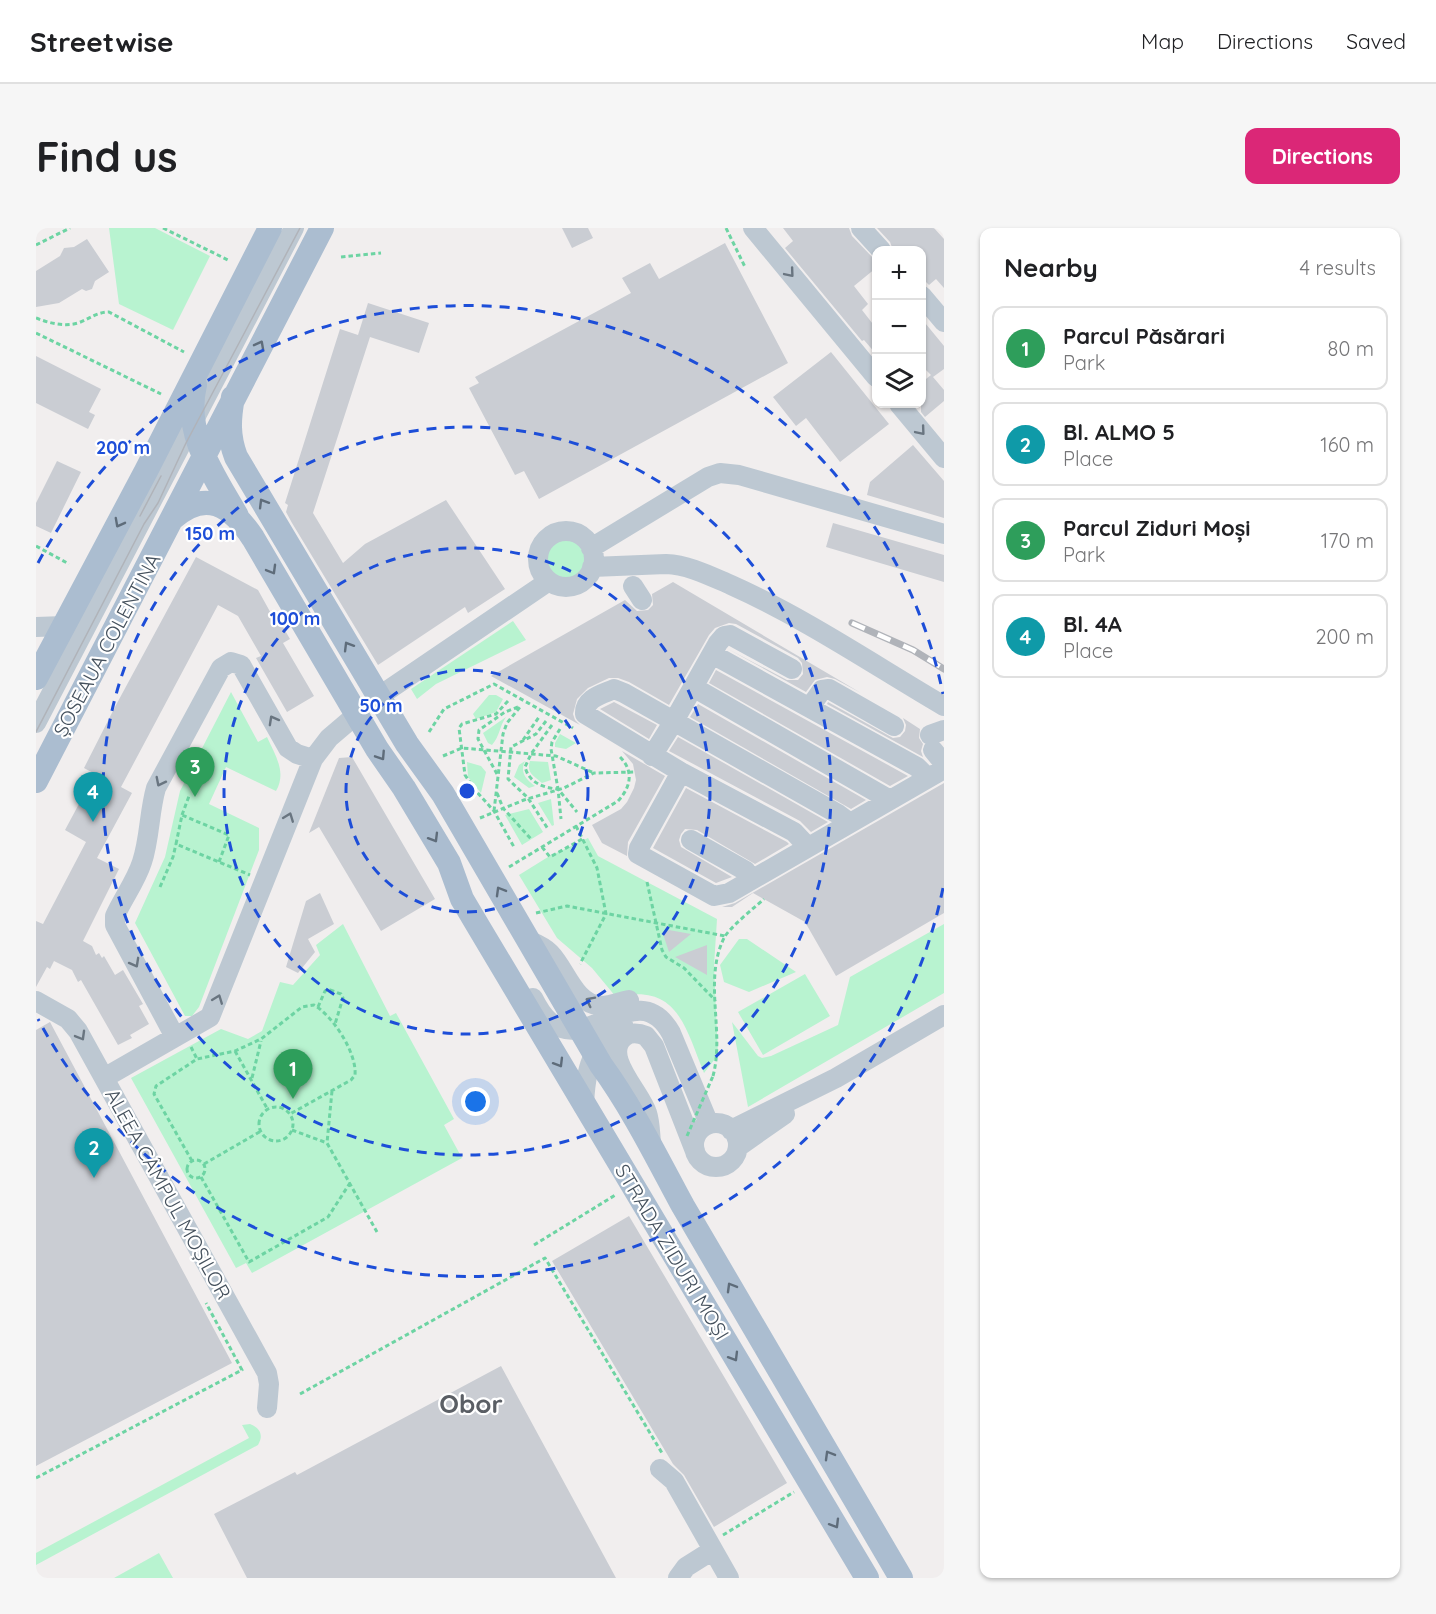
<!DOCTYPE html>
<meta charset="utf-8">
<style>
body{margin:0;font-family:Quicksand,sans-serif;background:#f6f6f6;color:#202124}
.controls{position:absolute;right:18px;top:18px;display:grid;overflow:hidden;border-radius:12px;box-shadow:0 2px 4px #0004}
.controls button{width:54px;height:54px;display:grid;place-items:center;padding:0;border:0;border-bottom:2px solid #e0e0e0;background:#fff;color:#202124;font:30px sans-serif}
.you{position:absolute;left:440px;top:874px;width:21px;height:21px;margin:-15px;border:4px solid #fff;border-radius:50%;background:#1a73e8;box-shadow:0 0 0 9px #1a73e833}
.badge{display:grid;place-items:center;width:39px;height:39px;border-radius:50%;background:#db2777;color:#fff;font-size:20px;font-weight:700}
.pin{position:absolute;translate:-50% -50px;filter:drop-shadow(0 2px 3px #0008)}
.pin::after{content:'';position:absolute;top:32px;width:21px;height:18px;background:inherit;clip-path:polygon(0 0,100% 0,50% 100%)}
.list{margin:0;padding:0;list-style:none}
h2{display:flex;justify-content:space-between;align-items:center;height:78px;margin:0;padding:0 24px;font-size:26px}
h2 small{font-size:20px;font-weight:400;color:#757577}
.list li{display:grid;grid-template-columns:39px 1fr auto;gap:18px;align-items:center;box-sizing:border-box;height:84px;margin:0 12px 12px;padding:0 12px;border:2px solid #e0e0e0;border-radius:12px}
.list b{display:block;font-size:22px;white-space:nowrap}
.list p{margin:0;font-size:20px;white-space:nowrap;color:#757577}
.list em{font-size:20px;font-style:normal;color:#757577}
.icon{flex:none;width:33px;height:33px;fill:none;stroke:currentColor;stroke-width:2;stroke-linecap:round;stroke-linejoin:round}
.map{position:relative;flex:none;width:908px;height:1350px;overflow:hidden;border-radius:12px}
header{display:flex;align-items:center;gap:36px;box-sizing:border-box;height:84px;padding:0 30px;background:#fff;border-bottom:2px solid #e0e0e0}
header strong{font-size:28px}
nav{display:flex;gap:33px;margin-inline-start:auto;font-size:21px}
.intro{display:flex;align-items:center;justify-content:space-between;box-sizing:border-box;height:144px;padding:0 36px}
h1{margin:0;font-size:42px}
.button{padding:15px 27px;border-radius:12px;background:#db2777;color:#fff;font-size:21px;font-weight:700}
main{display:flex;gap:36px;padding:0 36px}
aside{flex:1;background:#fff;border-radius:12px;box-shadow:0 2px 4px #0004}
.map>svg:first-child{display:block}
.green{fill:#b8f3d0}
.building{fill:#cacdd3}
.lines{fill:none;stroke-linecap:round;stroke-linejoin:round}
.path{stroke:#6dd4a3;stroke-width:3;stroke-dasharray:4.5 3;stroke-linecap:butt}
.minor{stroke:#bdc8d2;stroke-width:20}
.major{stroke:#abbdd0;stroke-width:24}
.tram{stroke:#b0b3b9;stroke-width:1.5}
.rail-casing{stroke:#b0b3b9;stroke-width:7}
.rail{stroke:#fff;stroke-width:4.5;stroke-dasharray:14;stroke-linecap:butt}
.path-bridge{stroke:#6dd4a3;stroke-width:3;stroke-dasharray:4.5 3;stroke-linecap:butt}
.oneway{stroke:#697580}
.oneway2{stroke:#5e6c7a}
.ring{fill:none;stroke:#1d4ed8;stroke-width:3;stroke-dasharray:10 8}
.labels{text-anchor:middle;stroke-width:4.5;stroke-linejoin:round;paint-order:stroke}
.street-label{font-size:20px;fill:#45515d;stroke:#fff}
.district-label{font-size:26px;font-weight:bold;fill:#5a5e64;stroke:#fff}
.centre{fill:#1d4ed8;stroke:#fff;stroke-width:3}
.ring-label{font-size:18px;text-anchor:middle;font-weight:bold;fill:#1d4ed8;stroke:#fff;stroke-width:4.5;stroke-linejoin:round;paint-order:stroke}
</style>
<header>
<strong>Streetwise</strong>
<nav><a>Map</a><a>Directions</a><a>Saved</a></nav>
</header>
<div class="intro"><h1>Find us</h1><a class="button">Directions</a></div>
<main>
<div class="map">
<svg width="908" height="1350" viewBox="0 0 908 1350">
<rect width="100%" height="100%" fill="#f1eeee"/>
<!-- green -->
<path class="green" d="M73 0H119L174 28 137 102 83 76Z
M502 331a28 28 0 1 1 56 0a28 28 0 1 1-56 0Z
M477 393 490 412 400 456 381 471 375 461Z
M195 464 222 514 231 509C239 527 251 544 240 563L190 539 173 576 223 600V622L163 779 156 788H149L99 695 129 629 144 563Z
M453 467H460L467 471 460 484 440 491 437 486Z
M470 489C463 499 464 508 456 517L452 515 447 505Z
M524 506 540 515 530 521 519 519V515Z
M489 533C484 544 489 551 499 558L493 560 478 549 483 537Z
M494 533 512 534 515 552 506 555C498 548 490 545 494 533Z
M431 534 445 538 450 544 445 565 432 549Z
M515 571 518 597 516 598 502 575Z
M493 581 507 604 486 617 469 587Z
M552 610 562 628 681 691 678 738 682 827 668 845C649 799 642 755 580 769L556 740 521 710 483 647 512 629Z
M307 696 354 788 360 785 418 891 408 897 426 930 216 1045 210 1035 200 1040 95 850 185 801 212 811 226 803 244 754 257 757 284 727 280 717Z
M908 696V765L712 879 696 794 722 828 726 830 735 828 802 797 814 749Z
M703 711H711L760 744 713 764 688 754 684 737Z
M769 746 794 788 727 827 702 784Z
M214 1196C224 1200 228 1207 222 1217L0 1337V1325L213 1210 206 1197Z
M123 1325 137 1350H78Z"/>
<!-- building -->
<path class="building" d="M526 0H552L557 10 536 20Z
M747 0H813L816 8 840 33V40L818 58 832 76 826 82 840 100V126L828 112 826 113 749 20 757 13Z
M841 0H898L908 11V60L900 51 893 57 885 49V22H857L854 14Z
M51 11 73 44 59 53 56 61 50 63 46 61 23 75 0 79V43L24 28 28 20 38 19Z
M689 15 752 135 503 271 488 243 479 247 433 160 443 155 439 149 595 65 586 50 614 35 623 51Z
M332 75 393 95 383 125 334 109 277 285 307 335 329 316 410 272 469 361 432 385 429 379 342 437 256 295 250 284 252 277 249 275 304 101 322 107Z
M885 90 908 118V141L897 149 908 162V173L889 189 885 184V155L895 147 885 137Z
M795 124 853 196 804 234 770 190 760 198 737 169Z
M0 128 65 161 53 184 59 187 52 201 0 175Z
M877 217 908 253V290L831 267 834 254Z
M21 233 45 244 15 305 0 298V275Z
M797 295 908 327V354L790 319Z
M160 329 222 362 237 389 240 387 254 411 247 415 278 468 251 484 220 430 225 428 202 388 182 377 85 559 96 565 61 630 83 641 47 713 56 718 60 727 63 725 66 730 68 728 79 747 87 742 107 776 103 778 113 796 94 807 96 810 82 817 45 752 42 754 36 742 18 733 14 741 11 739 0 759V693L7 696 50 614 29 602 59 546 48 540 80 477Z
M637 354 735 412 825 465 799 451 791 449 779 452 770 464 692 421 751 452H762L767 446 766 435 762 430 700 396 693 395 679 400 673 407 633 477 593 454 582 450H573L552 460 541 471 537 486 539 492 544 497 455 448 589 372 601 383 612 382 617 377 616 366Z
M680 442 872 548 854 558 673 455Z
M578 474 621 497 613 511 564 481Z
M792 474 857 510 864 509 869 503 870 497 867 490 884 501 883 510 887 516 885 523 887 529 791 476Z
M662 476 830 572 815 581 654 489Z
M642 509 792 594 775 604 764 593 633 523Z
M586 523 629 548 592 614 591 628 566 615 556 597 585 581 591 574 598 560 600 552 597 536Z
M316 529 399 671 345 703 283 599 273 605 303 530Z
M908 555V685L800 748 769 694 717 665 696 679H686L699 675Z
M650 560 751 614 753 616 719 636 661 602 649 601 645 606 643 612 645 619 696 649 680 655 617 620Z
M284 665 298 696 272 711 279 724 262 745 250 739 270 673Z
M633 702 655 706 633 724 627 706Z
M671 717V747L639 729Z
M14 794 196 1135 0 1238V802Z
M593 988 751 1255 678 1299 648 1247 637 1236 516 1033Z
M465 1138 580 1350H211L178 1286 259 1244 261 1247Z"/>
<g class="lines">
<!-- path -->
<path class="path" d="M127 0 192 32
M690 0 709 39
M0 17 34 0
M305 29 345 25
M0 90C13 95 28 99 42 95 53 91 61 84 73 84L148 124
M0 105 125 166
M0 318 33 336
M472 473 460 486 426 496 423 500 429 547 440 563 458 583 478 619
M510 493 500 506 475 519 472 551 492 570 512 601
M516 497 495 526 489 539C493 555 508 560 522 561L525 591
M524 501 516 514 515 521 522 561 541 584
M393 504 408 481 458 456 537 500
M487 512 503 489
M407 528 426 520 520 528 558 545
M461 546 442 511 443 502 469 484 482 479
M461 565 467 580 495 611
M458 583 467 506 471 495 484 479
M146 587 153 568
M444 590 488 572 528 560 558 545 599 544
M540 598 561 640 570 686 544 736
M506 619 514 629 548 610
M183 634 193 607 146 587 140 616 214 647
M473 639 582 573C595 559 598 543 584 529
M611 654 626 722 630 729 648 740 680 773
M124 659 137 629 140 616
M500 685 531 678 689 708
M282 779 289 763 294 762 305 766 307 770 299 796
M155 819 161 831
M199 823 232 882
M677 848C689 803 667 753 688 710 693 700 718 680 728 671
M216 850 225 813
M296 863 291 915 341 1004
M223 896a17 17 0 1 1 34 0a17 17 0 1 1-34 0Z
M256 902 291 915
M151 941a9 9 0 1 1 18 0a9 9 0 1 1-18 0Z
M156 933 118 866 120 858 161 831 199 823 225 811 266 779 278 777C297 788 321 825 319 847L315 852 254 886
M168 936 225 903
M165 949 213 1034 292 989 314 955
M498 1017 581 966
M264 1166 509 1030 626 1225
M0 1250 206 1142 170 1075
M687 1307 758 1264"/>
<!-- minor -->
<path class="minor" d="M717 0 840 149
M825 0 845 22
M886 68 908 94
M863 176 908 230
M502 331a28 28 0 1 1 56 0a28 28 0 1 1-56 0Z
M555 320 672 249 684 245 703 247 908 306
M556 339 630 336C653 337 674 348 695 357 769 390 838 437 908 478
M597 358 606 372
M0 399 28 398
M676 426 881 539 892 550
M657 459 854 572
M342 469 513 353
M774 479 786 462 793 461 858 498
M0 495 258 0
M894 507 908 502
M616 528 638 493 682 415 688 408 694 407 756 441
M645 544 603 620 602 626 678 668 693 665 908 541 906 533 897 522
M655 612 710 643 714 653
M772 619 758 604 645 544 549 486C548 470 567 466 578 461L588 465 802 586 814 595
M494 713C501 716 508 719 514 725 530 741 538 776 565 778 575 778 583 774 593 772
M497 770C501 778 506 787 513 793 552 827 602 746 635 805L673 896
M0 773 32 791 42 803 231 1145 233 1156 231 1180
M139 809 79 697V688C87 670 100 653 106 634 114 610 113 584 120 560L185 440 195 434 205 437 252 520 261 526 277 531
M68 850 174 789 277 531 293 510 320 487
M548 879C549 843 555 816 587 796
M658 917a22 22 0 1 1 44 0a22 22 0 1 1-44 0Z
M695 902 800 850 908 787
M615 914C614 905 614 894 611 885 606 866 565 827 588 809 594 804 603 805 610 808L618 818 659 923
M702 919 749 886
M624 1241 638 1253 693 1350
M642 1350 650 1339 677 1322"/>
<!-- major -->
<path class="major" d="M159 157C147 206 178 247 201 288
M197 169C193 191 192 208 200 229L371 516 407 566 565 837C597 881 621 930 647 978L865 1350
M137 290C170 261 195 277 217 310L341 521 368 560 413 635 426 671 442 698 831 1350
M0 450 110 243 234 0
M0 553 286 0"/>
<!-- tram -->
<path class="tram" d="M104 288 125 248
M0 504 108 296 122 275 150 215 264 0"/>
<!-- rail casing -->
<g class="rail-casing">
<path id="rail" d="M816 395 877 422 908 441"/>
</g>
<!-- rail -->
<use href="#rail" class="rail"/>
<!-- path-bridge -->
<path class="path-bridge" d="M651 908 677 848"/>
</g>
<!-- one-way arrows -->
<defs><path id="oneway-chevron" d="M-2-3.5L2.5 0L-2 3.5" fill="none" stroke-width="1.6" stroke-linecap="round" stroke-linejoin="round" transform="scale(1.5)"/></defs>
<g class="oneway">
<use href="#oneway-chevron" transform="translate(754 45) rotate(50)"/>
<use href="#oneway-chevron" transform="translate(885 203) rotate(50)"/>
<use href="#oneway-chevron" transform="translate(237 492) rotate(-119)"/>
<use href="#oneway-chevron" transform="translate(124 554) rotate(117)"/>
<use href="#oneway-chevron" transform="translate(253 589) rotate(-69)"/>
<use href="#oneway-chevron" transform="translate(99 735) rotate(61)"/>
<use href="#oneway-chevron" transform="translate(182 771) rotate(-69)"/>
<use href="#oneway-chevron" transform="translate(554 773) rotate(-153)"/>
<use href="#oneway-chevron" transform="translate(45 808) rotate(60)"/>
</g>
<g class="oneway2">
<use href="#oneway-chevron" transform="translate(224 117) rotate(-62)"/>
<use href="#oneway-chevron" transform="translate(227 275) rotate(-121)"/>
<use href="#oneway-chevron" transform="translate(83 295) rotate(118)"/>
<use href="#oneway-chevron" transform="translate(236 342) rotate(60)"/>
<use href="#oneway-chevron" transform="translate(312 418) rotate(-121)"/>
<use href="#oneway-chevron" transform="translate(345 528) rotate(57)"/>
<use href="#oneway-chevron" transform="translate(398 610) rotate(59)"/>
<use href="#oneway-chevron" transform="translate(464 663) rotate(-120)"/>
<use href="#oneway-chevron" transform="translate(523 835) rotate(59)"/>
<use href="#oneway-chevron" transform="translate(695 1059) rotate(-120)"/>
<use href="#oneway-chevron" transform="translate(698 1129) rotate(59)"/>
<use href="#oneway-chevron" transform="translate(793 1227) rotate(-120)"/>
<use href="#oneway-chevron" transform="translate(799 1296) rotate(59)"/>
</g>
<!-- distance rings -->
<g class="ring">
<circle cx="431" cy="563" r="121"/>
<circle cx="431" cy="563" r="243"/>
<circle cx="431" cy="563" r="364"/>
<path d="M907 660A486 486 0 0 1 2 791M2 335A486 486 0 0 1 907 466"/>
</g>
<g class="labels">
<!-- street labels -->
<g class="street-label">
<text transform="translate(71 417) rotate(-62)" y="7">ȘOSEAUA COLENTINA</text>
<text transform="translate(132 966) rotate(61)" y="7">ALEEA CÂMPUL MOȘILOR</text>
<text transform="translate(636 1024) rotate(59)" y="7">STRADA ZIDURI MOȘI</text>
</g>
<!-- district labels -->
<g class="district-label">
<text x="435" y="1185">Obor</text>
</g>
</g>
<circle cx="431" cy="563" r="9" class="centre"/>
<g class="ring-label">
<text x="87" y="226">200 m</text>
<text x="174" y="312">150 m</text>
<text x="259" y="397">100 m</text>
<text x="345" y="484">50 m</text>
</g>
</svg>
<div class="controls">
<button>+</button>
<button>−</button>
<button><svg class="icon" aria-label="layers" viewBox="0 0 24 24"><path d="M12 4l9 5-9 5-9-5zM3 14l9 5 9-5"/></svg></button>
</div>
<div class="you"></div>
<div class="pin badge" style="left:257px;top:871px;background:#2e9e5b">1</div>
<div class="pin badge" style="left:58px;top:950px;background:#0f9aa8">2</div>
<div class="pin badge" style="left:159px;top:569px;background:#2e9e5b">3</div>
<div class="pin badge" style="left:57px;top:594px;background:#0f9aa8">4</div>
</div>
<aside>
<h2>Nearby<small>4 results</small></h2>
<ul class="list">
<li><span class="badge" style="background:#2e9e5b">1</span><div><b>Parcul Păsărari</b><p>Park</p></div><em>80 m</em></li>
<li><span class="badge" style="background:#0f9aa8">2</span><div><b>Bl. ALMO 5</b><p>Place</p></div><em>160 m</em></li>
<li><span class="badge" style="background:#2e9e5b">3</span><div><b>Parcul Ziduri Moși</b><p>Park</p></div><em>170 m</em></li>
<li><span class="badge" style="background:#0f9aa8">4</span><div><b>Bl. 4A</b><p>Place</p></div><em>200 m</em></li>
</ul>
</aside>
</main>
